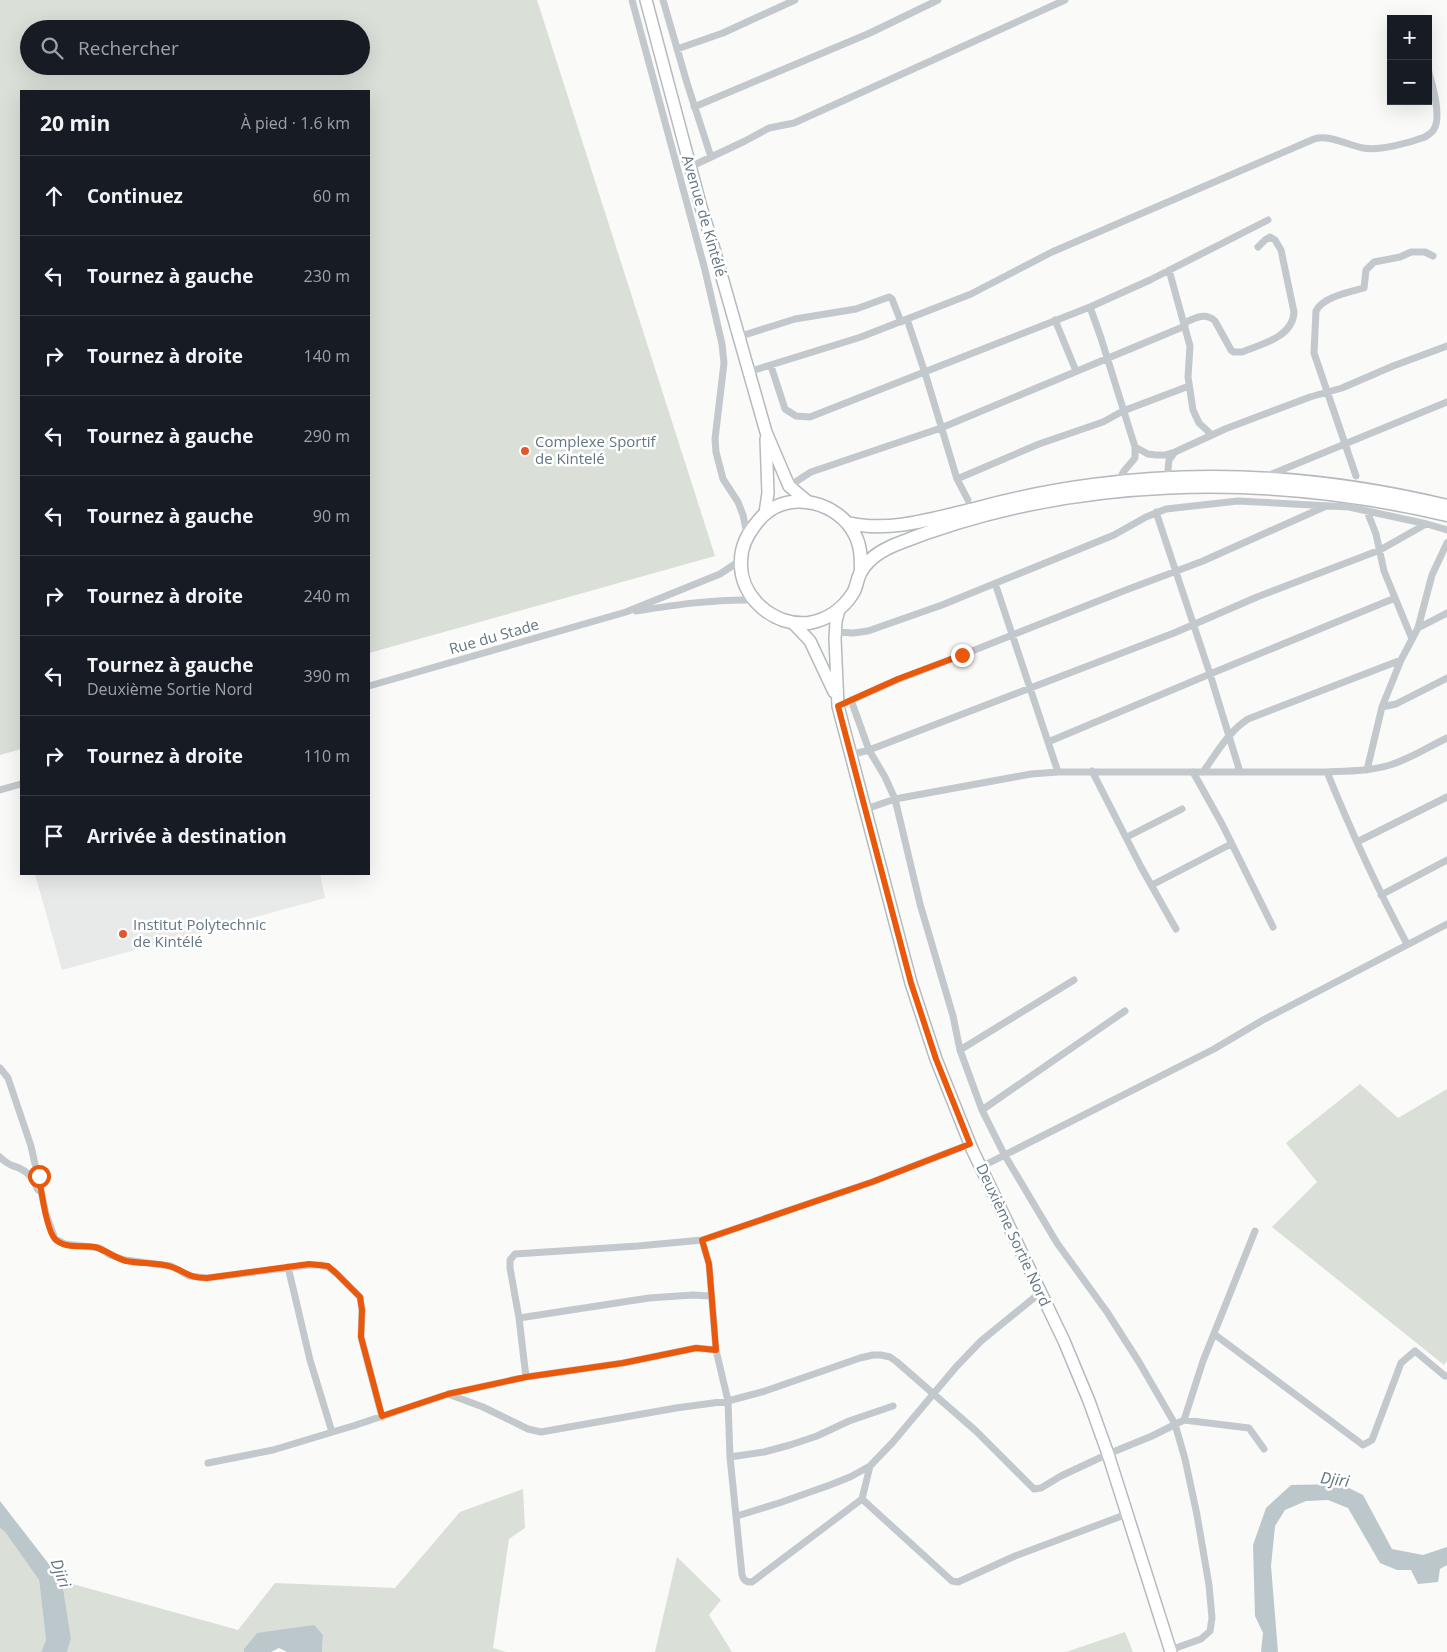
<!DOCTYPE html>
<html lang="fr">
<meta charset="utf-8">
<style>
body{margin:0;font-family:"Open Sans",sans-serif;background:#20242c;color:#f1f3f6}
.controls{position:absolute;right:15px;top:15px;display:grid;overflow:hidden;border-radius:0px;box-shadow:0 5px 20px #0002}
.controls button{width:45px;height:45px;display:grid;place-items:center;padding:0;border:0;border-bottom:1px solid #363941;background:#171b24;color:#f1f3f6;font:25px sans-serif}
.stop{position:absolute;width:15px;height:15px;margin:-11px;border:4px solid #ea580c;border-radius:50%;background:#fff}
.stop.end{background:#ea580c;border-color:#fff;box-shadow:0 1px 5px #0008}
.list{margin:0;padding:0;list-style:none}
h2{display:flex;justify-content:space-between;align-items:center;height:65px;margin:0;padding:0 20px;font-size:21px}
h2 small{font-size:16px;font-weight:400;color:#9ea1a6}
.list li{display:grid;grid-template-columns:32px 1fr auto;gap:15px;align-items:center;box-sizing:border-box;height:80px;padding:0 20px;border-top:1px solid #363941}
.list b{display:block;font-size:19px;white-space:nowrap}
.list p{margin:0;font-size:16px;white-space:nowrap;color:#9ea1a6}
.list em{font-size:16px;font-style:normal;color:#9ea1a6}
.icon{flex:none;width:28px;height:28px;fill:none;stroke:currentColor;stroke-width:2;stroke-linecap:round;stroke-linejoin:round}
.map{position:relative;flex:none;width:1447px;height:1652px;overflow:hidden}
.search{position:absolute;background:#171b24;box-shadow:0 5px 20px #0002;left:20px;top:20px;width:350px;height:55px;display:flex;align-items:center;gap:12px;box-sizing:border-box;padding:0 18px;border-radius:28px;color:#9ea1a6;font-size:19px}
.panel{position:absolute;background:#171b24;box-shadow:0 5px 20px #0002;left:20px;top:90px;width:350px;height:785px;border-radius:0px}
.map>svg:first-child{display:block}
.built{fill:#e8e9e9}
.green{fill:#dadfd7;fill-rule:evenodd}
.water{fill:#bbc7cb}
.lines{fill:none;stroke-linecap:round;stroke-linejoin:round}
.primary-casing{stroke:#b5babe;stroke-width:14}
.highway-casing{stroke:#b4b9bd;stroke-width:15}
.street{stroke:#c3c8cc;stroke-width:7}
.primary{stroke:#fff;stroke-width:11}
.highway{stroke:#fff;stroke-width:12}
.route{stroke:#ea580c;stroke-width:6}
.poi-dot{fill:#e4572e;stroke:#fff;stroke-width:2}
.labels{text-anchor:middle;stroke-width:5;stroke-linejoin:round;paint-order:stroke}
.street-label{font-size:15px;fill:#657683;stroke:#fff}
.poi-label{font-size:15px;fill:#657683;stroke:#fff;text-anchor:start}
.water-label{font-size:16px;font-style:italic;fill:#60757c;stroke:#fff}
</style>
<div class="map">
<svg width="1447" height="1652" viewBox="0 0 1447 1652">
<rect width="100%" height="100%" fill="#fafaf8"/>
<!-- built -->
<path class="built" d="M35 874H320L325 898 62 970Z"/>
<!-- green -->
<path class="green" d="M0 0H537L715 556 369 653V91H21V749L0 755ZM29 29H361V66H29Z
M1360 1084 1398 1118 1447 1089V1361L1444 1365 1272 1227 1317 1182 1286 1143Z
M523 1489 525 1528 509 1539 493 1648 506 1652H322L323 1635 244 1649V1652H67L71 1639 62 1581 238 1630 275 1583 395 1588 460 1512Z
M0 1528 5 1532 39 1580 46 1640 41 1652H0Z
M677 1557 721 1600 709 1615 732 1652H655Z
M1125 1632 1133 1652H1066Z"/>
<!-- water -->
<path class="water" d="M1341 1484 1363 1495 1392 1549 1423 1555 1447 1547V1565L1440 1569 1438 1582 1418 1584 1411 1570H1397L1380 1563 1348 1508 1328 1500 1306 1501 1285 1510 1275 1526 1271 1566 1278 1652H1261L1263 1633 1255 1616 1253 1545 1266 1508 1291 1485Z
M0 1501 62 1581 71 1639 67 1652H41L46 1640 39 1580 5 1532 0 1528Z
M314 1625 323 1635 322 1652H287L279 1648 271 1652H244V1649L257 1633Z"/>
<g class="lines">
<!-- primary casing -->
<g class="primary-casing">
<path id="primary" d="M646 0 701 207 712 242 766 432 789 486 807 501
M765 513 768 493 766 439
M839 610 836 621 835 639 838 706 911 983 936 1059 972 1149 1064 1341 1089 1401 1108 1454 1171 1652
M793 623 810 641 834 692"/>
</g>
<!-- highway casing -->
<g class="highway-casing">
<path id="highway" d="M847 523C891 533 935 518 978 508 1015 498 1054 490 1093 485 1212 469 1331 478 1447 506
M861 572C861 558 861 545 854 533 838 503 792 490 765 514 761 517 758 521 755 525 747 535 741 548 741 561 739 597 774 627 809 623 827 620 843 609 853 593 857 587 857 577 862 570 870 557 882 550 897 544 1070 475 1266 472 1447 515"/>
</g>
<!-- street -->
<path class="street" d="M632 0 705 270 722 344 724 363 715 439 716 452 723 479 738 502 743 515 747 534
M663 0 687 83 711 157
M677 49 723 33 795 0
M694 107 870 33 938 0
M690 167 745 141 769 128 794 123 1065 0
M1169 270 1190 346 1188 377 1193 410 1199 423 1212 435
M1090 307 1101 338 1135 447V458L1124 471 1118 482
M907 319 925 373 957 479 968 500
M1055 320 1076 371
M1184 323C1195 318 1205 312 1215 321L1231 350 1234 352H1242C1262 344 1293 337 1294 312L1281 250 1275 240 1270 237 1265 240 1258 247
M738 337 795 319 856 309 889 297 892 299 901 322
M771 366 785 409 796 416 810 417 1090 307 1150 280 1268 220
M748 372 861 337 971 294 1052 252 1314 139C1329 134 1347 145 1363 148 1379 151 1409 143 1425 137 1428 135 1432 133 1434 129 1442 116 1432 84 1428 69
M1135 447 1148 454 1156 455H1165L1175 452 1225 429 1310 397 1342 388 1393 366 1447 346
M1267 476 1447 402
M1356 476 1314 353 1316 311C1322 297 1350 292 1364 288L1366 270 1374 262 1400 257 1411 252H1425L1433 256
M957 479 1039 444 1103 422 1123 411 1189 386
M1167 479 1169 460 1175 452
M789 486 811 472 941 428 1185 326
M1367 511 1376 534 1384 571 1412 639
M1156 512 1210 674 1240 772
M995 583 1058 772
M636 611C675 605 714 599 754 600
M1418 628 1447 613
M835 632 853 633 868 631 942 605 1114 535 1146 517 1166 509 1238 501 1349 507 1427 524 1447 530
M369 686 626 612 720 574 741 560
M851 700 869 750 885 777 895 799 920 904 953 1016 960 1050 982 1110 1004 1154 1057 1243 1107 1312 1139 1362 1175 1424 1185 1459 1197 1515 1209 1585 1212 1618 1210 1631 1201 1639 1170 1650
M838 706 899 679 962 655 1126 590 1203 561 1324 507
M1382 707 1396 704 1447 678
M1048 742 1210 674 1395 598
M850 755 869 750 1174 633 1257 597 1380 550 1426 524
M1367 770 1382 707 1401 660 1418 628 1432 575 1447 543
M1092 771 1141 867 1176 929
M1193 772 1222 824 1273 927
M1203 772C1216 754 1229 731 1248 719L1401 660
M1327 772C1351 831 1377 888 1407 944
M0 790 21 784
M866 809 895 799 1031 774 1058 772H1327C1348 771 1370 771 1390 765 1410 759 1428 747 1447 738
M1127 837 1182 809
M1357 842 1447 797
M1152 885 1231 844
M1381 895 1447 860
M960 1050 1074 980
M0 1068 8 1078 31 1146 46 1214 55 1239 65 1244 99 1248 110 1255 125 1260 171 1266 189 1276 207 1278 309 1265H320L328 1267 336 1273 360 1297 362 1310 361 1337 382 1417
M982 1110 1125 1011
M0 1157C10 1168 18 1165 27 1173 33 1178 35 1184 38 1190
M981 1167 1214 1049 1263 1020 1447 924
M702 1240 709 1264 716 1350 728 1401 730 1457 742 1575C744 1581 746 1582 752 1582L862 1499
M288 1267 310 1360 332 1432
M519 1318 649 1298 693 1295 711 1296
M1214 1334 1363 1445 1372 1440 1401 1363 1415 1351 1445 1376
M526 1377 519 1318 510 1268V1260L515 1254 638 1246 702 1240 872 1182 970 1144
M448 1394 483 1407 528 1429 541 1432 676 1408 728 1401 765 1391 860 1358 873 1355H881L890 1357 897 1362 976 1431 1034 1489 1041 1488 1061 1476 1108 1454 1152 1436 1184 1420 1249 1428 1264 1449
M1184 1420 1203 1361 1255 1231
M730 1457 764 1452 790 1445 817 1436 849 1421 893 1406
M208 1463 273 1450 356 1425 448 1394 526 1377 623 1363 696 1348 716 1350
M870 1466 862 1499 952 1581 958 1582 1015 1556 1127 1514
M737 1516 779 1503 830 1485 850 1477 870 1466 893 1442 956 1367 981 1341 1041 1292"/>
<!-- primary -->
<use href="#primary" class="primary"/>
<!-- highway -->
<use href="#highway" class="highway"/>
</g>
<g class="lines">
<!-- route -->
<path class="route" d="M39 1176C41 1189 46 1230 55 1239 64 1249 83 1245 95 1247 106 1250 115 1258 126 1261 141 1264 158 1262 172 1267 187 1272 188 1278 207 1278L309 1264 328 1266 336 1273 360 1297 362 1310 361 1337 382 1416 448 1394 526 1377 623 1363 696 1348 716 1350 709 1264 702 1240 872 1182 970 1144 936 1059 911 983 838 706 898 679 962 655"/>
</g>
<!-- markers -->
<g class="poi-dot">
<circle cx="525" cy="451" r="5"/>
<circle cx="123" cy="934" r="5"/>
</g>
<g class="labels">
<!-- street labels -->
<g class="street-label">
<text transform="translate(704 216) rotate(74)" y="5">Avenue de Kintélé</text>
<text transform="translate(494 637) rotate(-16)" y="5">Rue du Stade</text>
<text transform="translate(1013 1235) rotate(65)" y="5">Deuxième Sortie Nord</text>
</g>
<!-- poi labels -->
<g class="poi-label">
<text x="535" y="447">Complexe Sportif<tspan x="535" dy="17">de Kintelé</tspan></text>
<text x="133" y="930">Institut Polytechnic<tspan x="133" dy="17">de Kintélé</tspan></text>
</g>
<!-- water labels -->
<g class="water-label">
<text transform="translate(1335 1479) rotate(8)" y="6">Djiri</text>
<text transform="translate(61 1573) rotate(70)" y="6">Djiri</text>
</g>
</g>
</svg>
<div class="controls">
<button>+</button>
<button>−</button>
</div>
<div class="stop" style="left:39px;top:1176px"></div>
<div class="stop end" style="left:962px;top:655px"></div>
<div class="search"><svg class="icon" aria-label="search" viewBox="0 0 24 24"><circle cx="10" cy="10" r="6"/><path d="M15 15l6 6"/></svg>Rechercher</div>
<section class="panel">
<h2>20 min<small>À pied · 1.6 km</small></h2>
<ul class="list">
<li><svg class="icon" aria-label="ahead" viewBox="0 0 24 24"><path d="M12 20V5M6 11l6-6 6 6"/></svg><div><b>Continuez</b></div><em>60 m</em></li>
<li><svg class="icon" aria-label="left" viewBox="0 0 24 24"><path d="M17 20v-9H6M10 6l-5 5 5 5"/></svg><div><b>Tournez à gauche</b></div><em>230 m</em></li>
<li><svg class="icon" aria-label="right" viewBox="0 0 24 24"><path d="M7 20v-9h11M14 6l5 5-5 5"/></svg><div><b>Tournez à droite</b></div><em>140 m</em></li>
<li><svg class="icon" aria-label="left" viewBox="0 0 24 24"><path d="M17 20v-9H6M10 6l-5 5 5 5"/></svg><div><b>Tournez à gauche</b></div><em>290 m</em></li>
<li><svg class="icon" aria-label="left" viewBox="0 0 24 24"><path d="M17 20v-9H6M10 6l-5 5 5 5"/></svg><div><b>Tournez à gauche</b></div><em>90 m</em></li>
<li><svg class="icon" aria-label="right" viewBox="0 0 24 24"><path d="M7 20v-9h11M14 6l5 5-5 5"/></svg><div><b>Tournez à droite</b></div><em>240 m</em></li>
<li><svg class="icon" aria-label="left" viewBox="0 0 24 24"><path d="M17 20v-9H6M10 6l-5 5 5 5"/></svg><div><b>Tournez à gauche</b><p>Deuxième Sortie Nord</p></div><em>390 m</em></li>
<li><svg class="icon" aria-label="right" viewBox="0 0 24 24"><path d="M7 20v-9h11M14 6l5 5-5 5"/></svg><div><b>Tournez à droite</b></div><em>110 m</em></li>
<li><svg class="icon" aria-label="arrive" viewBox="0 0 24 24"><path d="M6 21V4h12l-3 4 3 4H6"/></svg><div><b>Arrivée à destination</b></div></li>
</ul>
</section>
</div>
